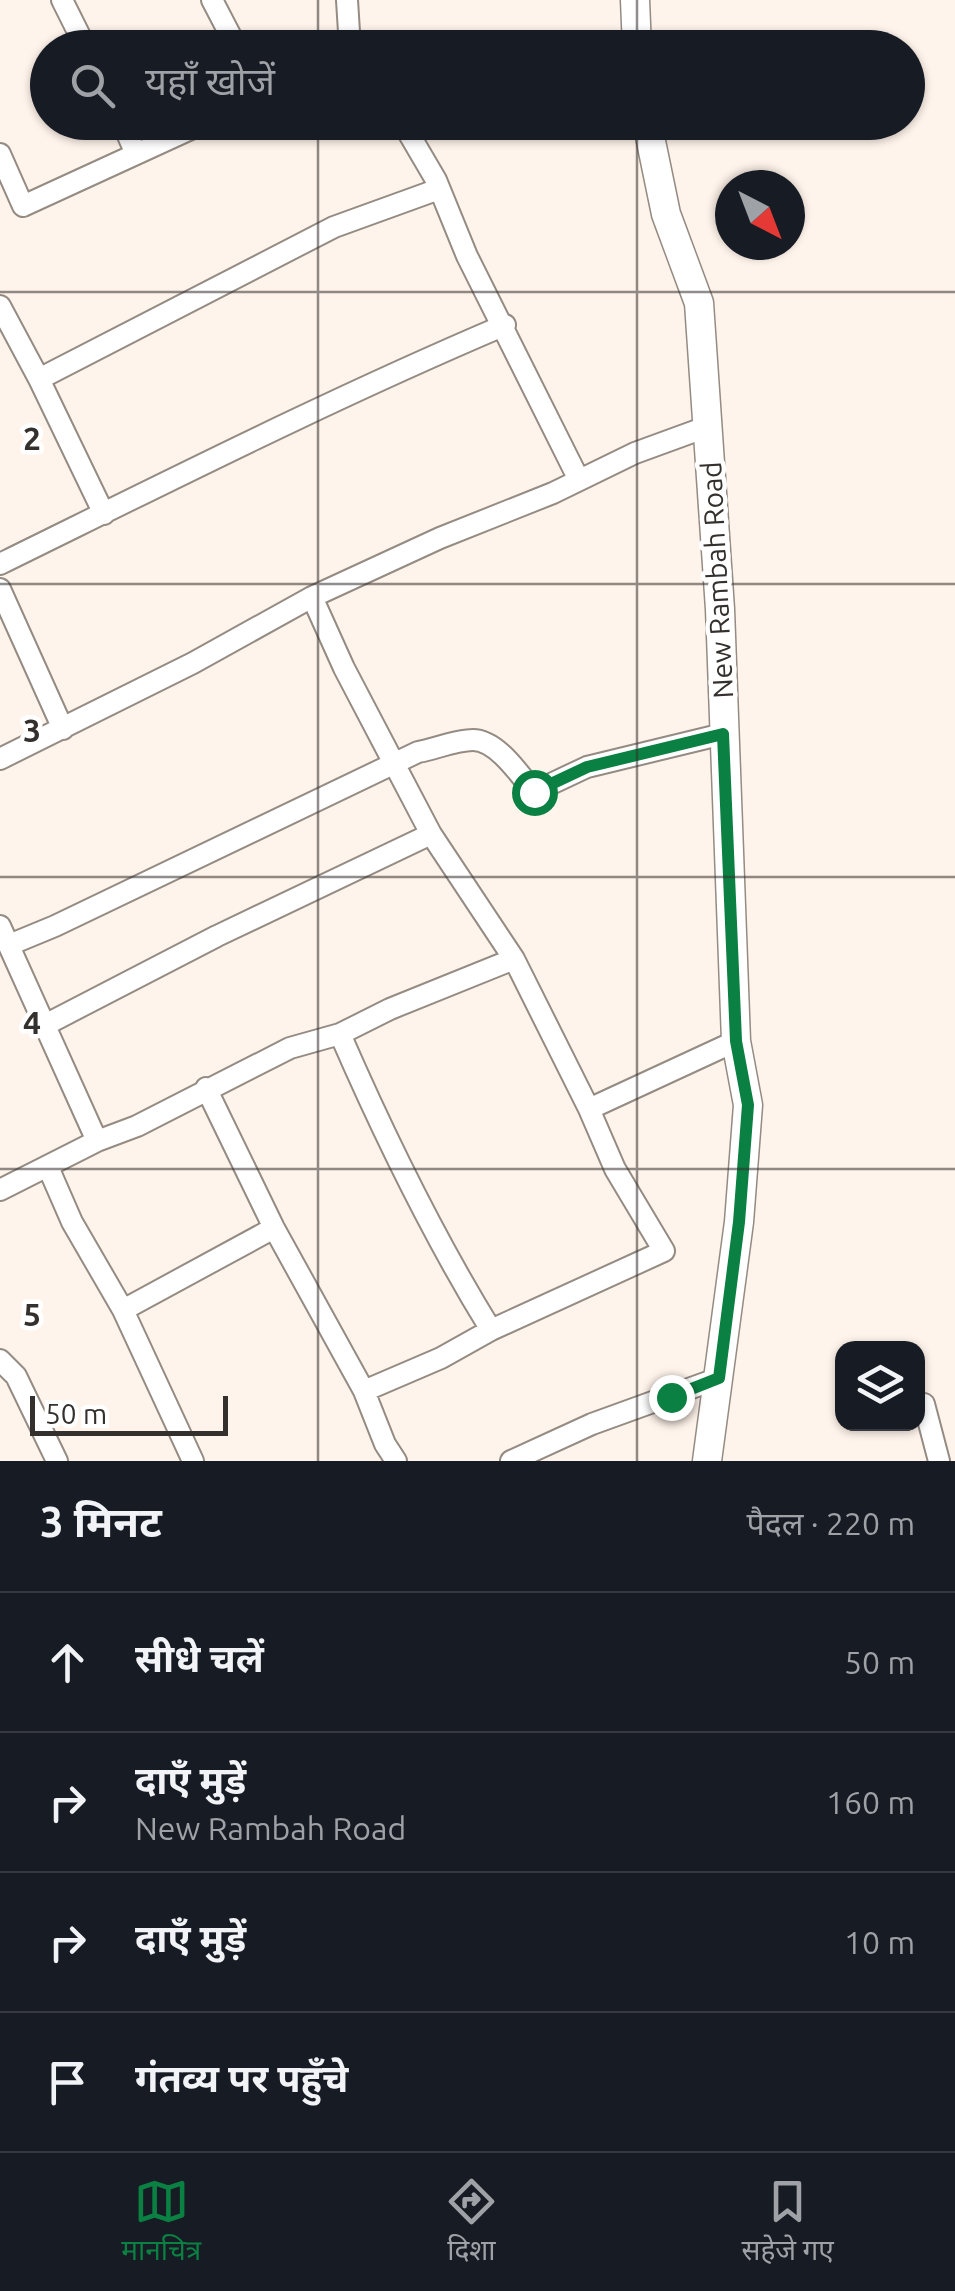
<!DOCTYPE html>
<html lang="hi">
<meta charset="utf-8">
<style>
body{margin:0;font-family:Ubuntu,"Noto Sans Devanagari",sans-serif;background:#20242c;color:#f1f3f6}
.controls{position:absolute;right:30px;bottom:30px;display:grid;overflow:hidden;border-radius:20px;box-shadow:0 2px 8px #0004}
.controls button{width:90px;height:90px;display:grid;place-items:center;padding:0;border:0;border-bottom:2px solid #363941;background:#171b24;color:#f1f3f6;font:50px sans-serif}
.compass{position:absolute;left:715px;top:170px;width:90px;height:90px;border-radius:50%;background:#171b24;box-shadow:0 2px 8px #0004;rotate:138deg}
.scale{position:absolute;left:30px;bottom:25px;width:198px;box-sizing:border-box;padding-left:10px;border:5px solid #34302d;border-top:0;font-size:28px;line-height:35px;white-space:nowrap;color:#34302d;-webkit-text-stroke:8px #fff;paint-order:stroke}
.stop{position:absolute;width:30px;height:30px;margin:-22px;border:8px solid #0b8043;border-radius:50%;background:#fff}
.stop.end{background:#0b8043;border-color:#fff;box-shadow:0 2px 10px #0008}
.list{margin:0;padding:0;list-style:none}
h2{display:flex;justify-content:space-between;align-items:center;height:130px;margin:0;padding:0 40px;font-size:42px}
h2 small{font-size:32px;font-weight:400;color:#9ea1a6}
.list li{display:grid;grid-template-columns:65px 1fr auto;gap:30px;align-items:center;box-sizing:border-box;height:140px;padding:0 40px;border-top:2px solid #363941}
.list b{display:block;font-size:38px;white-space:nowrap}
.list p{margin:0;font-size:32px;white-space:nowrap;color:#9ea1a6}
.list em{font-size:32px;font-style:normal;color:#9ea1a6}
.icon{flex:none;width:55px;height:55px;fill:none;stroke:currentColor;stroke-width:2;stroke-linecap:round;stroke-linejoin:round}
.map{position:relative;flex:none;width:955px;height:1461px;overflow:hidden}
.search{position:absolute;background:#171b24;box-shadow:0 2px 8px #0004;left:30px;right:30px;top:30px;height:110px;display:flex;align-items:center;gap:25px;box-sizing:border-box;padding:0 35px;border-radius:55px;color:#9ea1a6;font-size:38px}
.sheet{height:690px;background:#171b24}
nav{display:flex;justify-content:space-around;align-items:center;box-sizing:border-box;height:140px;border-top:2px solid #363941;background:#171b24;font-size:28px;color:#9ea1a6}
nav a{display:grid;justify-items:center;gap:5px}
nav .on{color:#0b8043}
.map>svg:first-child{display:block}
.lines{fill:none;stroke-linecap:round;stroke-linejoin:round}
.minor-casing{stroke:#948b83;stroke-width:24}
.tertiary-casing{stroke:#948b83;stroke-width:31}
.minor{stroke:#fff;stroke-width:20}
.tertiary{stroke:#fff;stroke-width:28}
.route{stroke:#0b8043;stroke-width:12}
.grid{fill:none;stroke:#34302d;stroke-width:2.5;stroke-opacity:0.55}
.labels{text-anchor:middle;stroke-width:9;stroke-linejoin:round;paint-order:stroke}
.street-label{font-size:28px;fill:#34302d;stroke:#fff}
.grid-label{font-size:32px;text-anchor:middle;font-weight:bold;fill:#34302d;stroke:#fff;stroke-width:9;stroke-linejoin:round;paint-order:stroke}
</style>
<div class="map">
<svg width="955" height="1461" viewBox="0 0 955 1461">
<rect width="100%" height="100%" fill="#fff4eb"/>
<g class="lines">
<!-- minor casing -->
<g class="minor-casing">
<path id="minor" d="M62 0 86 48
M212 0 237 48
M347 0 350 48
M122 122 136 154
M402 122 436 180 467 256 579 480
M0 154 23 206 206 122
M0 306 39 379
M104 514 39 379 334 227 439 189
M0 564C167 482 333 398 505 325
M0 589 63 729
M312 597 344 668 431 834
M0 759 193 663 312 597 440 538 553 493 635 453 709 426
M0 926 97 1141 0 1190
M9 945 55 926 418 752C435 749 456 740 473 740 497 740 520 775 534 792L587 767 723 734
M47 1024 217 936 431 834 514 959 589 1109 615 1169 664 1251 491 1330 441 1358 364 1391
M340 1034C384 1135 433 1236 491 1330
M206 1088 274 1228 364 1391 385 1444 396 1461
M589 1109 736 1041
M97 1141 137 1126 290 1048 340 1034 390 1009 514 959
M48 1167 72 1222 123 1310 193 1461
M123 1310 274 1228
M0 1360 16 1376 57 1461
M924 1404 939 1461
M511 1461 592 1424 719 1378"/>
</g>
<!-- tertiary casing -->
<g class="tertiary-casing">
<path id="tertiary" d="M635 0 637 48
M647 122 666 214 699 303 720 609 736 1041 748 1105 739 1222 707 1461"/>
</g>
<!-- minor -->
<use href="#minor" class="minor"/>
<!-- tertiary -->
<use href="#tertiary" class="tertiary"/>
</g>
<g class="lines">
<!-- route -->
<path class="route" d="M534 792 587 767 723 734 736 1041 748 1105 739 1222 719 1378 671 1397"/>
</g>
<!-- grid -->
<path class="grid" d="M318 0V48M637 0V48M318 122V1461M637 122V1461M0 292H955M0 584H955M0 877H955M0 1169H955"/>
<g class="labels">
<!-- street labels -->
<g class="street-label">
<text transform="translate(717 580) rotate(-93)" y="10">New Rambah Road</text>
</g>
</g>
<g class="grid-label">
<text x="32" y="450">2</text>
<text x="32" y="742">3</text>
<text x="32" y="1034">4</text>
<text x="32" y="1326">5</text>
</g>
</svg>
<div class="controls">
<button><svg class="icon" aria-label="layers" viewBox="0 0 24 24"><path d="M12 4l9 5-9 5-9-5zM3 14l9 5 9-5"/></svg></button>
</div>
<svg class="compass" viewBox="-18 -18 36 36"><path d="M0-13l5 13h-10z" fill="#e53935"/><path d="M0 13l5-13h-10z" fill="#9ea1a6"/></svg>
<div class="scale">50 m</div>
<div class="stop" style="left:534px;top:792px"></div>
<div class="stop end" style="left:671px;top:1397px"></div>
<div class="search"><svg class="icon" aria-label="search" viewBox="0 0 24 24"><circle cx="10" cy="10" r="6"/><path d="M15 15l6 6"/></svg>यहाँ खोजें</div>
</div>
<section class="sheet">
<h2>3 मिनट<small>पैदल · 220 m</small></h2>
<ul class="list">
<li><svg class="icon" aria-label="ahead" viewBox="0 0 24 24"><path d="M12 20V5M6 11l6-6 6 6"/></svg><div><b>सीधे चलें</b></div><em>50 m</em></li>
<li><svg class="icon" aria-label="right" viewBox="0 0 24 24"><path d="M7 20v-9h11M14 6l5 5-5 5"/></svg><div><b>दाएँ मुड़ें</b><p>New Rambah Road</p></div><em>160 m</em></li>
<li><svg class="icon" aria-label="right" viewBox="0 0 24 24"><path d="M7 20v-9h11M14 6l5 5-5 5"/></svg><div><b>दाएँ मुड़ें</b></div><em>10 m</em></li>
<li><svg class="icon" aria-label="arrive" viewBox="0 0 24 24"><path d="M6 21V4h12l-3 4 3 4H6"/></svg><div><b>गंतव्य पर पहुँचे</b></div></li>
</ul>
</section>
<nav>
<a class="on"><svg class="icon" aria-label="map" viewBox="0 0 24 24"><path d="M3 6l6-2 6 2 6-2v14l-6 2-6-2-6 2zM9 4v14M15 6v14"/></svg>मानचित्र</a>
<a><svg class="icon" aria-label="directions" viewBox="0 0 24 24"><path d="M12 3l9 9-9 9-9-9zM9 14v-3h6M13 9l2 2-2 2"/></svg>दिशा</a>
<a><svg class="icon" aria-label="saved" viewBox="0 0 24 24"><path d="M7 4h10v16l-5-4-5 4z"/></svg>सहेजे गए</a>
</nav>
